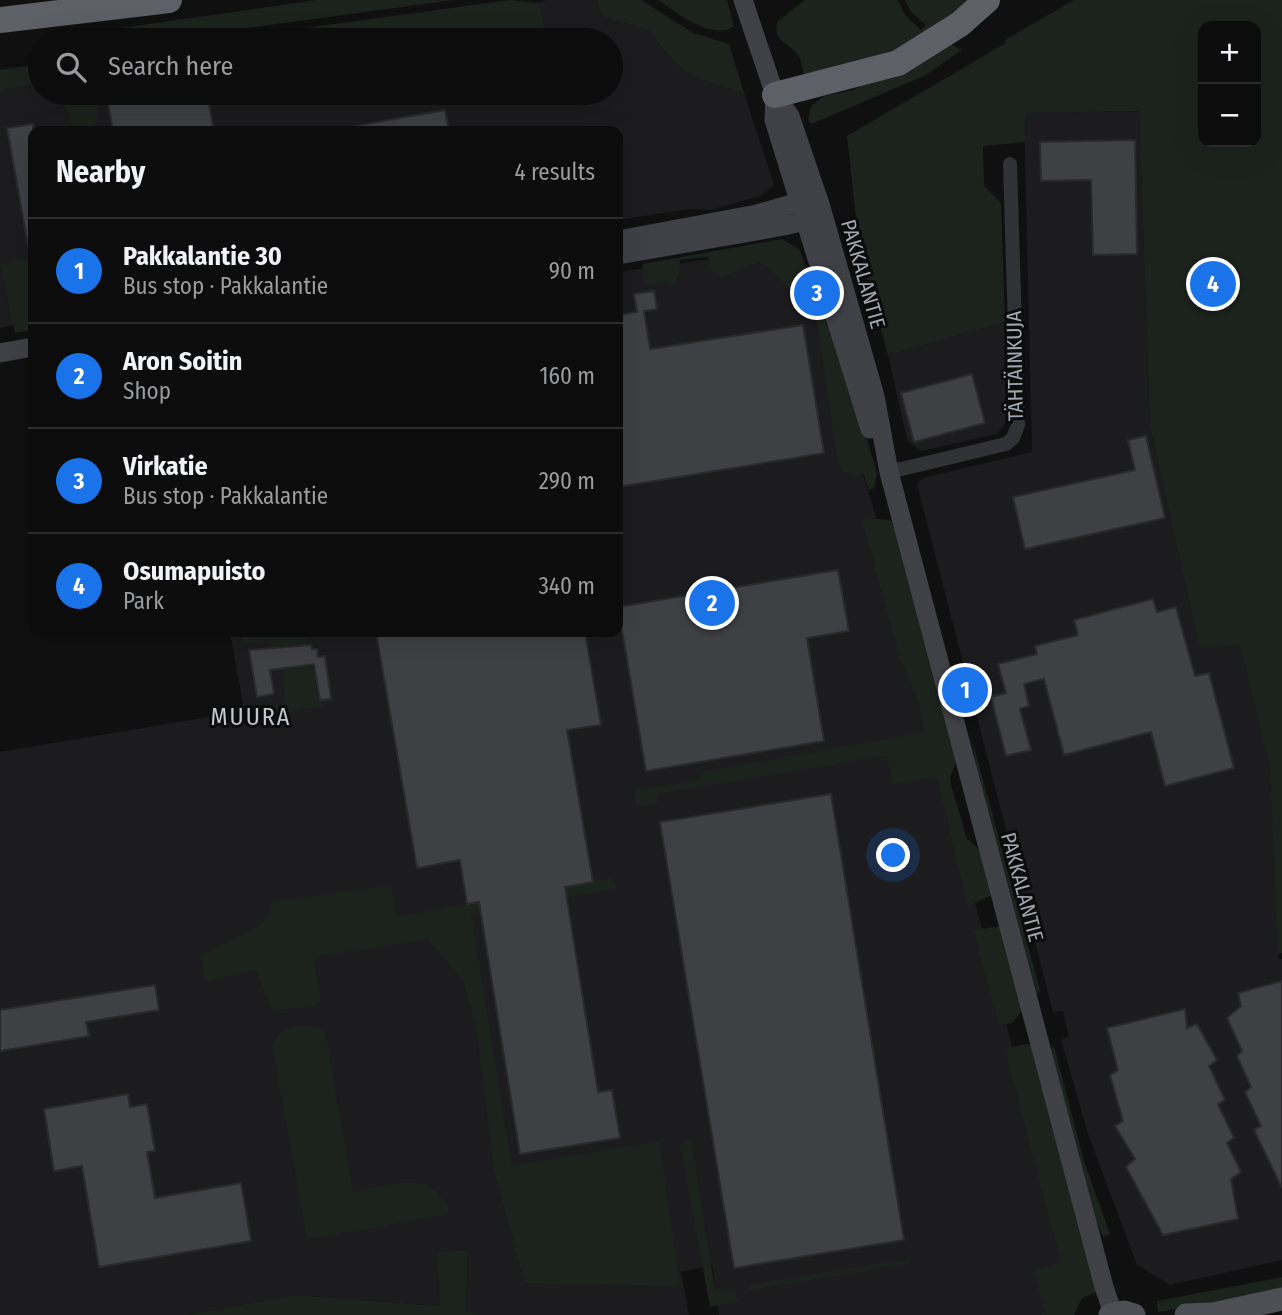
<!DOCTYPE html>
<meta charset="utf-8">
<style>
body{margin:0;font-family:"Fira Sans Condensed",sans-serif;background:#1a1a1b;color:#f1f3f6}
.controls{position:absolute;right:21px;top:21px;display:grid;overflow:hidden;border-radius:14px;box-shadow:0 7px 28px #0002}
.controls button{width:63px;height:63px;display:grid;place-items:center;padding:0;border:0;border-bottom:2px solid #2c2c2e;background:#0c0c0d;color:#f1f3f6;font:35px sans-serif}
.you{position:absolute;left:894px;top:856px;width:24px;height:24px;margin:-18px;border:5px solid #fff;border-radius:50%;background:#1a73e8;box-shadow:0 0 0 10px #1a73e833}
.badge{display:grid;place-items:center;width:46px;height:46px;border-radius:50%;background:#1a73e8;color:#fff;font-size:23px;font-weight:700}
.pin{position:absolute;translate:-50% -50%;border:4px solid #fff;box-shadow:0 2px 7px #0006}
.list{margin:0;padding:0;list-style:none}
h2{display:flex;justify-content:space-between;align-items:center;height:91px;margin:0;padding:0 28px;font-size:30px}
h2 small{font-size:23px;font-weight:400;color:#9a9b9d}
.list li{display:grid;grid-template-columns:46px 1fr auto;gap:21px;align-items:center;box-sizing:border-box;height:105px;padding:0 28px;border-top:2px solid #2c2c2e}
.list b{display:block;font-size:26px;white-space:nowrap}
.list p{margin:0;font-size:23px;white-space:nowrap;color:#9a9b9d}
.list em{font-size:23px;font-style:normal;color:#9a9b9d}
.icon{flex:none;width:38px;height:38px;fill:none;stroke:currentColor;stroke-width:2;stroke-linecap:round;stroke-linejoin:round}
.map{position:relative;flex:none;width:1282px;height:1315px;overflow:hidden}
.search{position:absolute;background:#0c0c0d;box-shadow:0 7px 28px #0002;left:28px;top:28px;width:595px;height:77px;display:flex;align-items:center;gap:18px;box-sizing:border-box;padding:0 24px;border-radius:38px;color:#9a9b9d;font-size:26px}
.panel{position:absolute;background:#0c0c0d;box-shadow:0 7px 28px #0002;left:28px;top:126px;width:595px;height:511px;border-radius:14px}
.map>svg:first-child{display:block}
.built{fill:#1c1c1e}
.green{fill:#1c231d;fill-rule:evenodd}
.building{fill:#3f4044;stroke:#2a2a2d;stroke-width:2}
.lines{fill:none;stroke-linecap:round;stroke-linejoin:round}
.street{stroke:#313236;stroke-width:14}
.secondary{stroke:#3f4146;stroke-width:19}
.primary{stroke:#4d4f55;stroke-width:23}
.highway{stroke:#5d6067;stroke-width:26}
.labels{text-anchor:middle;stroke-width:6;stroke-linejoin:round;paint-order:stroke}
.street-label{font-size:21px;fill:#a1a8b1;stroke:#0b0b0c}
.quarter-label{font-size:24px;letter-spacing:2px;fill:#c2c6ce;stroke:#0b0b0c}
</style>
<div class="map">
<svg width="1282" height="1315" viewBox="0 0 1282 1315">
<rect width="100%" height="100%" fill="#101011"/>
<!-- built -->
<path class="built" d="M546 0H597L601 17 647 29 676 64 694 77 744 93 774 185 760 196 710 210 690 209 618 220V131H33V322L0 328V91L40 83V93H59L63 99 101 93H611V40H330L543 27 539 3Z
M1139 111 1150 426 1171 517 1282 659V942L1278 954 1279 959H1282V1260L1170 1285 1137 1265 1087 1131 1061 1039 1069 1037 1063 1011 1053 1012 917 484 923 478 1032 452 1024 113Z
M789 248 818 330 877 520 1073 1284 1046 1313 1040 1315H719L712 1265 681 1272 689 1315H480L466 1312 468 1250 441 1306 296 1295 187 1315H0V752L244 711 230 632H618V272Z
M1005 322 1007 421 997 434 921 451 907 440 888 355Z"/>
<!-- green -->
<path class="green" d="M317 0H454L159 40H70L121 28Z
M510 0 539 3 544 27 470 40H217Z
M597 0H641L693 33 729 44 744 93 694 77 676 64 647 29 601 17Z
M658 0H727L734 26C713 42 676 12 658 0Z
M805 0H898L904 14 921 30 926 25 911 12 905 0H979L930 40 805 79C803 72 802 61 798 55 789 42 773 43 777 22Z
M1074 0H1282V953L1278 954 1270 766 1240 644 1200 648 1150 426 1139 111 1025 113V142L983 146 984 186 1001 203 1005 322 888 355 860 253 847 136 1006 43 1005 40ZM1256 26V142H1203V26Z
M948 43 962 50 926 75 811 124 808 120 811 106 824 96 853 90Z
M40 64V83L0 91V70Z
M59 93H101L94 131H72L69 113Z
M782 239 800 250 819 308 837 334 877 474 874 488 869 490 863 473 854 475 842 471 838 463 818 330 810 308 767 266 758 262 722 277 712 271 708 257 680 260 679 274 672 287 669 281 644 286 642 264Z
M33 257V330L15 333 0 264Z
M864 518 889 520 895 523 956 762 950 778 951 785 967 839 976 846 983 857 993 891 990 896 968 906 937 777 893 785 887 755 657 794 658 803 637 807 634 791 700 780 702 772 925 732 919 704 900 658 863 523Z
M239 632H305L307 643 273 647 267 641 243 644Z
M313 665 318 701H326L327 706C317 707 302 707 293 711 277 719 276 723 260 708L285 704 283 669Z
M972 739 1040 990 1037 995 977 773Z
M613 878 616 889 611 890 471 914 512 1166 659 1141 680 1286 525 1283 494 1170 476 1027 464 982 428 939 313 957 321 1000 313 1007 271 1010 257 970 206 981 200 955 258 927 267 918 271 902 391 885 396 917Z
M1001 926 1023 1009 1012 1023 999 1026 974 930Z
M300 1026 318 1027 325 1031 353 1191C392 1188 430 1166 449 1210L445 1215 307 1239 272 1044 282 1031Z
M1027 1044 1033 1045 1097 1292 1082 1298 1074 1315H1040L1046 1312 1033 1271 1061 1263 1005 1049Z
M1054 1046 1084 1161 1110 1234 1103 1237 1095 1219 1051 1049Z
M691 1138 715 1290 735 1288 738 1301 710 1307 680 1144Z
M468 1250 466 1311 480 1315H187L296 1295 440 1306 437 1253Z
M911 1259 910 1263 749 1290V1285Z
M1282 1277V1289L1239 1300 1158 1312 1157 1301Z"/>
<!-- building -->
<path class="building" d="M129 93H207L214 131H113L107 97Z
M445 110 449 131H355V126Z
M33 124V246H28L7 128Z
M1135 140 1137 254 1093 255 1091 180 1041 181 1040 142Z
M654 291 657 309 644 311 650 349 803 325 824 453 618 487V315L637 312 634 294Z
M972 374 985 423 914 442 901 393Z
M1146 436 1165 518 1025 549 1013 497 1135 470 1128 440Z
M838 570 849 631 807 638 824 741 646 771 618 607Z
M1153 599 1157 612 1176 607 1195 676 1209 673 1234 768 1165 786 1151 732 1064 755 1044 679 1024 684 1029 706 1020 709 1031 750 1006 756 991 697 1006 693 998 664 1037 654 1035 646 1078 635 1074 620Z
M376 632H585L601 725 567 730 593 882 565 887 598 1092 612 1090 620 1138 520 1154 479 902 467 904 460 860 417 868Z
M311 645 312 649H317L318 657 325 656 331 699 320 700 314 664 270 670 274 694 257 697 249 650Z
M831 794 904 1240 734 1268 660 822Z
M1282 981V1188L1254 1130 1261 1126 1245 1092 1251 1087 1237 1056 1242 1051 1227 1018 1241 1006 1238 993Z
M155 985 159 1010 86 1022 89 1036 0 1051V1010Z
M1185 1009 1187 1028 1197 1024 1217 1060 1209 1066 1225 1100 1218 1104 1234 1138 1227 1143 1241 1172 1231 1179 1238 1219 1163 1235 1126 1167 1135 1159 1115 1126 1123 1121 1110 1075 1118 1070 1107 1028Z
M128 1094 130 1107 147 1104 155 1151 147 1152 155 1198 241 1183 251 1241 99 1267 82 1166 54 1171 44 1109Z"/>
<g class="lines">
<!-- street -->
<path class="street" d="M889 472 1006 444 1013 438 1018 425 1010 164"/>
<!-- secondary -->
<path class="secondary" d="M743 0 775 95 790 116 820 204 875 396 889 472 1104 1287 1113 1313
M775 95 774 120 870 429
M618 240 757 214 799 202 812 203
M618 255 784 226 805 221 812 213
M0 353 33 347"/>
<!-- primary -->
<path class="primary" d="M1110 1315 1124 1312 1134 1315
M1186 1315 1213 1314 1282 1299"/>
<!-- highway -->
<path class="highway" d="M0 20 169 0
M775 95 898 63 960 24 987 0"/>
</g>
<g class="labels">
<!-- street labels -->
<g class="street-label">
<text transform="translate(863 274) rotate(74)" y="7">PAKKALANTIE</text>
<text transform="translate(1015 366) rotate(-91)" y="7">TÄHTÄINKUJA</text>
<text transform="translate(1022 887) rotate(75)" y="7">PAKKALANTIE</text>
</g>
<!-- quarter labels -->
<g class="quarter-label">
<text x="251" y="725">MUURA</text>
</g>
</g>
</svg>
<div class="controls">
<button>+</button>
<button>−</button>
</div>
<div class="you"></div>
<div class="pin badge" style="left:965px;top:690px">1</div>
<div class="pin badge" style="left:712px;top:603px">2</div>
<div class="pin badge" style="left:817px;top:293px">3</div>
<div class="pin badge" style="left:1213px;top:284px">4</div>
<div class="search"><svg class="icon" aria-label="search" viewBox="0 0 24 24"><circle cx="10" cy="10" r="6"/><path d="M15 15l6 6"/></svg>Search here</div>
<section class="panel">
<h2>Nearby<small>4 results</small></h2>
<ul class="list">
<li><span class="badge">1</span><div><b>Pakkalantie 30</b><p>Bus stop · Pakkalantie</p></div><em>90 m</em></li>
<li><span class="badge">2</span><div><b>Aron Soitin</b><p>Shop</p></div><em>160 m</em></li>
<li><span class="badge">3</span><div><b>Virkatie</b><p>Bus stop · Pakkalantie</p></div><em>290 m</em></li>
<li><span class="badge">4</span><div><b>Osumapuisto</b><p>Park</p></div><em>340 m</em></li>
</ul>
</section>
</div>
